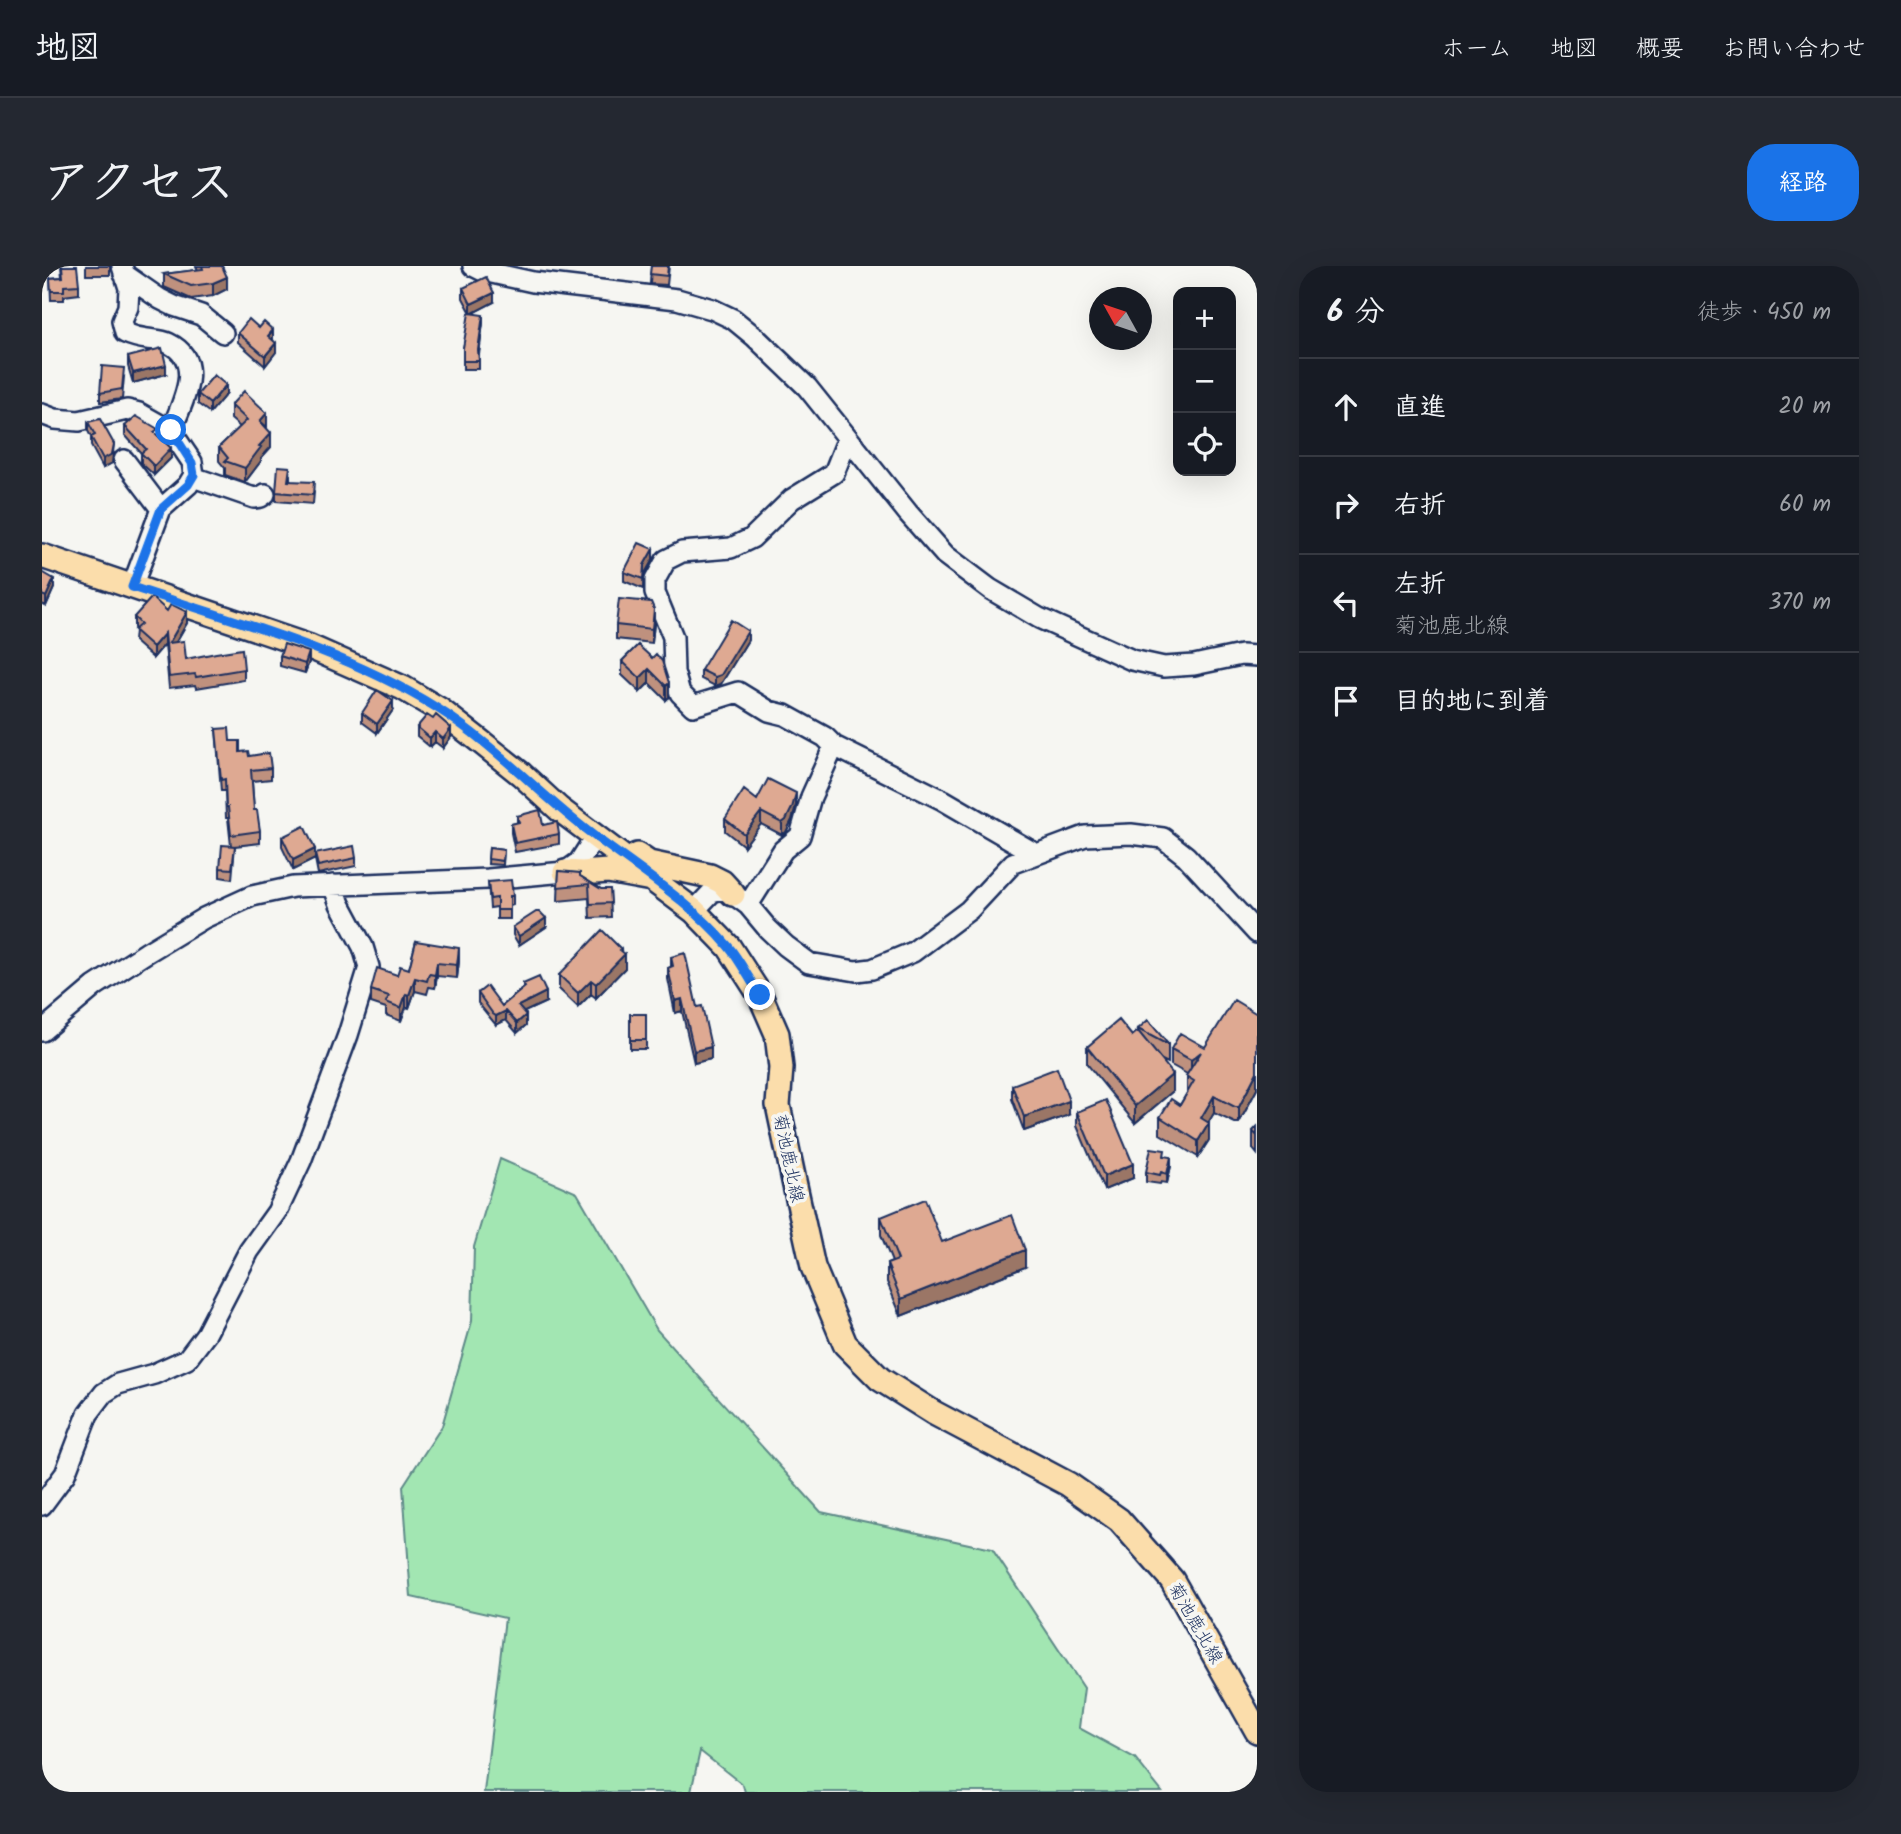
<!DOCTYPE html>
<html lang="ja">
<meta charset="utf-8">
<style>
body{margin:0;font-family:Kalam,"Klee One",sans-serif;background:#242831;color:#f1f3f6}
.controls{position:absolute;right:21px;top:21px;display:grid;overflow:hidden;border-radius:14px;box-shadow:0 7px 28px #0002}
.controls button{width:63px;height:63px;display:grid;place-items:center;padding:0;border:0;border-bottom:2px solid #363941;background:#171b24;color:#f1f3f6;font:35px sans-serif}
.compass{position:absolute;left:1047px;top:21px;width:63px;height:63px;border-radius:50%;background:#171b24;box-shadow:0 7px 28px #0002;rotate:310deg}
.stop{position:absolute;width:21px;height:21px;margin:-16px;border:5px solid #1a73e8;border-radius:50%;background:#fff}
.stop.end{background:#1a73e8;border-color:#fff;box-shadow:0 2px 7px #0008}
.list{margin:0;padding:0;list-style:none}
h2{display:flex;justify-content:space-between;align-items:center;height:91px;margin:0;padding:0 28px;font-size:30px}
h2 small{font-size:23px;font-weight:400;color:#9ea1a6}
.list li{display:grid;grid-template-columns:46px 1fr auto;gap:21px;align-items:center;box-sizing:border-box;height:98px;padding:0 28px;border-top:2px solid #363941}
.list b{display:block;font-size:26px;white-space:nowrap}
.list p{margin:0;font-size:23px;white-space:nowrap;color:#9ea1a6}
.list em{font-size:23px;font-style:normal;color:#9ea1a6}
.icon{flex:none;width:38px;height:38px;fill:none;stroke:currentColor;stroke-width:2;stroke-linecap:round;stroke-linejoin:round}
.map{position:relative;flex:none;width:1215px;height:1526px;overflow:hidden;border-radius:28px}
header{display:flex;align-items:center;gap:42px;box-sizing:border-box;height:98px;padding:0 35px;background:#171b24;border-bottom:2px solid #363941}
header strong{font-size:33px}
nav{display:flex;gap:38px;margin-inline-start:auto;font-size:24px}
.intro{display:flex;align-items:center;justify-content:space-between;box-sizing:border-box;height:168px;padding:0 42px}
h1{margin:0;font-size:49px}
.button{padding:18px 32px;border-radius:28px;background:#1a73e8;color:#fff;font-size:24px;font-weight:700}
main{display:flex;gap:42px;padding:0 42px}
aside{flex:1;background:#171b24;border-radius:28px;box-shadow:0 7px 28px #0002}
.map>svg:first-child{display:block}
.green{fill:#a2e6b2;stroke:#5e8a88;stroke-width:2}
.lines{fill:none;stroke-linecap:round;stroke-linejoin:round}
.minor-casing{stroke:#1b2f5e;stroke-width:24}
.major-casing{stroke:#1b2f5e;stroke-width:28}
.minor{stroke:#f6f6f2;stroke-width:19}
.major{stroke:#fbddab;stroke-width:23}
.wall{fill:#bf917e;stroke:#1b2f5e;stroke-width:2}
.shaded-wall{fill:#9b7666;stroke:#1b2f5e;stroke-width:2}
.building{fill:#dea992;stroke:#1b2f5e;stroke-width:2}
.route{stroke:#1a73e8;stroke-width:9}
.labels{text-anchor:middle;stroke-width:7;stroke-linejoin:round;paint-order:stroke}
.street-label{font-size:18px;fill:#1b2f5e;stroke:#f6f6f2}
</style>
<header>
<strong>地図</strong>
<nav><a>ホーム</a><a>地図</a><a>概要</a><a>お問い合わせ</a></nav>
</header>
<div class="intro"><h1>アクセス</h1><a class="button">経路</a></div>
<main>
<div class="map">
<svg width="1215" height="1526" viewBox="0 0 1215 1526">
<rect width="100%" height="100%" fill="#f6f6f2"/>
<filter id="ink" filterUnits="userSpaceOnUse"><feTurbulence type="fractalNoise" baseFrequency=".0143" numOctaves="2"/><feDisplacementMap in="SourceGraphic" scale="14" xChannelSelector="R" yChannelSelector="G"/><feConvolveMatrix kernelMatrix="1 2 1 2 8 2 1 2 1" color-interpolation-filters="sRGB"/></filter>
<g filter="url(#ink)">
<!-- green -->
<path class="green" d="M458 893 535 927 615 1064 779 1246 950 1283 1042 1422 1037 1462 1093 1492 1120 1526H703L701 1519 658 1485 649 1526H442L463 1352 369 1331 361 1220 400 1160 430 1055 432 981Z"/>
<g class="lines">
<!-- minor casing -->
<g class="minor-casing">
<path id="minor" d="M80 0 87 22 86 41 80 55 83 67C90 70 97 72 105 73 112 74 120 74 126 77 164 95 140 137 129 165L150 196 152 209 146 219 119 243 90 321
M431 0 441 5 491 16 635 33 670 43 691 53 713 71 765 121 866 247 903 289 948 323 997 352 1090 394 1122 401 1152 399 1199 389 1215 390
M82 8 118 33 132 40 159 49 181 67
M0 148 13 153 37 155 85 144 97 147 129 165
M806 172 792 207 750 233 710 272 689 282 640 286 624 294 613 314V327L631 371 632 406 638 427 651 440 696 426 727 445 743 449 783 471 792 480 901 534 994 588
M82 194 119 243
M151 211 212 232 219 231 223 228
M706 639 741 584 758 570 769 531 792 480
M652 645 670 626 679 623 691 628 706 639 726 663 744 680 767 697 814 705 830 703 871 686 927 644 971 597 1043 570 1089 568 1121 572 1144 590 1215 667
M0 765 53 720 104 687 162 652 210 630 251 621 446 613 523 606 537 596 553 571
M0 1239 23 1208 46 1148 62 1127 76 1118 112 1108 145 1093 164 1068 207 985 235 946 259 895 306 769 327 701 321 681 298 638 291 619"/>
</g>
<!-- major casing -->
<g class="major-casing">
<path id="major" d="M0 290 268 381 361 422 398 444 439 476 479 508 517 543 652 645 687 681 718 729 735 768 739 802 736 839 752 915 771 1001 803 1078 838 1113 892 1147 1026 1218 1077 1254 1130 1314 1215 1465
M595 589 607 597 668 610 680 616 691 628
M523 606 540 607 566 605 604 612"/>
</g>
<!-- minor -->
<use href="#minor" class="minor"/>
<!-- major -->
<use href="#major" class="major"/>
</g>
<!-- wall -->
<path class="wall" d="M19 0 37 19V28L22 30V34H9L8 12 20 11Z
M44 0H68V9H44Z
M154 0H180L185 23 171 30 149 33 122 21V8L156 4Z
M609 0H627L625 19 608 18Z
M421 22 452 36 430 47 441 57 437 89V103H421V82L429 47 421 32Z
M196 67 231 73 234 86 223 100 196 76Z
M86 91 124 108 91 117 86 100Z
M82 111 80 133 58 136V127Z
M156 128H184L168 147 156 138Z
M189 139 224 162 229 181 219 192V195L203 216 183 209V202L177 195V181L198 161 189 153Z
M46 156 72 187 70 197 61 202 49 180V171L46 165Z
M83 160 116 170 129 192 112 209 99 197V187L83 169Z
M248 210V215L272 226 271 238 234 235V226Z
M611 293 602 309 601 323 582 315V306Z
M0 306 12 322 4 340 0 338Z
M125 345 145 357 134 376 144 393 202 403V414L154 422 153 419 127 422 123 378 111 392 92 375 93 364 92 362V351Z
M612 357 610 377 574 373V359Z
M706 374 679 418 673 420 659 413V404Z
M596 379 627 417V431L624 434 607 417 598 426 580 409V395Z
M238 390 267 396 263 407 238 400Z
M351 444 335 467 320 456V447Z
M391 453 409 471 401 482 393 476 388 481 375 470V461Z
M174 463 198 486 229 502V513L210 515 212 544 218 565V577L193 580 190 613 178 611V602L189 580 186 552H184L183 525H179Z
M715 534 754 539 750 554 744 566 740 569 719 558 702 580 683 565V553Z
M475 550 517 568V578L473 586 469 567V558L475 557Z
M240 571 273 588 314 592V600L276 608 273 593 251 604 240 581Z
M447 582 462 584 461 599 446 598Z
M517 605 538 610 559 623H568L569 651 548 652 547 632 516 635Z
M446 616 471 630V639L468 640V653H455V641L448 642Z
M471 661H504L477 679 471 669Z
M374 675 417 695 415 712 395 710 393 722 387 721 385 728 373 725 367 742 364 741 359 755 344 749V742L329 737V724L367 703Z
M579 685 583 702 554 732 549 728 536 741 517 723V709Z
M629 691 655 741 669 793 652 797 640 745 633 747 626 713V702L629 701Z
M481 718 504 736 482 746 484 759 475 767 464 754 454 759 436 737V727L460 740 481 722Z
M588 748H604V783H588Z
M1215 748V823L1197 857H1193L1172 847 1166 856 1167 874 1156 891 1118 868V851L1138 839 1145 827V808L1129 799V783L1163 781Z
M1096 763 1126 778V797L1120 794 1131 825 1093 857 1045 798V781L1090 770 1096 765Z
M970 819 1027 849 982 865 970 833Z
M1035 846 1091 912 1062 924 1035 860Z
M1215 861V888L1211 883V865Z
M1123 890 1129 900 1125 917 1119 916 1118 918 1104 916V906Z
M839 951 900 976 983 1001 859 1050 845 1016V998L850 996 839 969Z"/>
<!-- shaded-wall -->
<path class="shaded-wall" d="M185 11V23L171 30V17Z
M452 27V36L429 48V38Z
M441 49V57L436 92V84Z
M231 64V73L226 79V70Z
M234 77V86L223 100V90Z
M124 99V108L91 117V107Z
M184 119V128L168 147V138Z
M225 147V161L218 155Z
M229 167V181L219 192V195L203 216V202L217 180Z
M72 178 70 197 61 202V193Z
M129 182V192L112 209V200Z
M611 283V293L602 309 601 323 602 299Z
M12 313V322L4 340V331Z
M612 343V357L610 377V363Z
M145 346V357L127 388V377Z
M706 365V374L679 418 673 420V411Z
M123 367V378L111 392V381Z
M267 386V396L263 407V398Z
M607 403V417L598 426V412Z
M627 417V431L624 434V420Z
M351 435V444L335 467V458Z
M409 462V471L401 482V473Z
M393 466V476L388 481V472Z
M754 527V539L750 554 744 566 740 569V557Z
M719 546V558L702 580V568Z
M273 583V593L251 604V594Z
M504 652V661L477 679V670Z
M417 682V695L415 712V699Z
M579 683V692L583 688V702L554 732V718Z
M395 697V710L393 722V709Z
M373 712V725L367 742V729Z
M549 714V728L536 741V727Z
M504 726V736L476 749V740Z
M364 728V741L359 755V742Z
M640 733V745L633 747V735Z
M464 745V754L454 759V750Z
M484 749V759L475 767V757Z
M669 781V793L652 797V785Z
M1159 786 1149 811V794Z
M1215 806V823L1197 857V841Z
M1131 808V825L1093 857V840Z
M1172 830V847L1159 869V852Z
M1027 835V849L982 865V851Z
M1167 857V874L1156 891V875Z
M1129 891V900L1125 917V908Z
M1091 898V912L1062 924V910Z
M983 984V1001L859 1050V1033Z"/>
<!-- building -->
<path class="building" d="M20 0H35L37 19 22 20V25H9L8 12 21 11Z
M160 0H180L185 11 171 17 149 20 122 8 161 3Z
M609 0H626L625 10 608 8Z
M444 11 452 27 429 38 421 22Z
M427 47 441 49 436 84 437 95H421V82Z
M207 53 217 62 222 56 231 64 226 70 234 77 223 90 196 67Z
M120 82 124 99 91 107 86 91Z
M60 100 82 102 80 123 58 127Z
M172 109 184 119 168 138 156 128Z
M202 125 225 147 218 155 229 167 217 180 219 181 203 202 183 195 186 192 177 181 205 154 189 139Z
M94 150 116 163 112 166 129 182 112 200 99 187 104 183 83 160Z
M58 153 72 178 70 188 61 193 49 171 53 169 46 156Z
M236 200 248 201 246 215 272 216 271 229 234 226Z
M597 277 611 283 602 299 601 313 582 306Z
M0 306 12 313 4 331 0 329Z
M110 331 125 345 129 338 145 346 127 377 142 375 144 393 174 387 200 383 202 403 154 411 153 408 127 411 123 367 111 381 92 364 99 358 92 351Z
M577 333 609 336 612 343 610 363 574 359Z
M689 354 706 365 679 409 673 411 659 404Z
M242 378 267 386 263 398 238 390Z
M596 379 610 392 614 388 620 395 627 417 624 420 607 403 598 412 580 395Z
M335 424 351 435 335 458 320 447Z
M385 449 391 453 394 449 409 462 401 473 393 466 388 472 375 461Z
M187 462 188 475H198V486L206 485 207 490 227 487 229 502 209 504 212 544H215L218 565 189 569 186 541H184L183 513 179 514 174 463Z
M726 513 754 527 750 542 744 554 740 557 719 546 702 568 683 553 702 524 715 534Z
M498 544 501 559 515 556 517 568 473 577 469 558 477 556 475 550Z
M262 560 273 583 251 594 240 571Z
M180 579 193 580 190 603 178 602Z
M312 580 314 592 276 600 273 588Z
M447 582 462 584 461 595 446 593Z
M517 605 538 607V610L559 623H568L569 637 548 638 547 618 516 621Z
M469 614 471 630H468V644H455V632L448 633 446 616Z
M494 646H498L504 652 477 670 471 661Z
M560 664 579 683 578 684 583 688 554 718 549 714 536 727 517 709Z
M374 675 417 682 415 699 395 697 393 709 387 708 385 715 373 712 367 729 364 728 359 742 344 736 347 730 329 724 335 702 355 709 358 700 367 703Z
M643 687 655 741 660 740 669 781 652 785 640 733 633 735 626 702 631 700 629 691Z
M497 711 504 726 476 740 484 749 475 757 464 745 454 750 451 748 436 727 445 720 460 740 483 721 481 718Z
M1192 734 1215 748V806L1197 841H1193L1172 830 1159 852 1167 857 1156 875 1118 851 1129 833 1138 839 1152 815 1144 810 1159 786 1149 794 1129 783 1138 767 1163 781Z
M588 748H604V774H588Z
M1077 754 1090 770 1096 765 1131 808 1093 840 1045 781Z
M1106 754 1126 778V779L1096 763Z
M1015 802 1027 835 982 851 970 819Z
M1064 834 1091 898 1062 910 1035 846Z
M1215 861V870L1211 865Z
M1109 882 1123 884 1122 890 1129 891 1125 908 1119 906 1118 909 1104 906Z
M883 933 900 976 970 949 983 984 859 1033 845 998 856 994 839 951Z"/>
</g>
<g class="lines" filter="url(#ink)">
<!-- route -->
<path class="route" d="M129 164 150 197 152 209 146 219 119 243 90 321C193 355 302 384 395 442 451 477 498 529 551 569 597 604 648 635 686 680 698 694 707 713 718 729"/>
</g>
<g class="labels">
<!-- street labels -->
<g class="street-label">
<text transform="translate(747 892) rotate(78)" y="6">菊池鹿北線</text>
<text transform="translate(1154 1357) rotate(60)" y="6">菊池鹿北線</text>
</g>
</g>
</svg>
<div class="controls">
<button>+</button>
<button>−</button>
<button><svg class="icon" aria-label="locate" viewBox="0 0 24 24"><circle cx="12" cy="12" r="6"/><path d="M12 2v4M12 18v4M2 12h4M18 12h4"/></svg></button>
</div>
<svg class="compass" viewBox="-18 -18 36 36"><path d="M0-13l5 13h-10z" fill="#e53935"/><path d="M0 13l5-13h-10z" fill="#9ea1a6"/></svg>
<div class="stop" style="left:129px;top:164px"></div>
<div class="stop end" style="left:718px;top:729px"></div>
</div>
<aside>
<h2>6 分<small>徒歩 · 450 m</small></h2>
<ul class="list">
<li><svg class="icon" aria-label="ahead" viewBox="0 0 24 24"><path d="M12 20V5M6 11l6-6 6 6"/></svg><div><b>直進</b></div><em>20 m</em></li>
<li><svg class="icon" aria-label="right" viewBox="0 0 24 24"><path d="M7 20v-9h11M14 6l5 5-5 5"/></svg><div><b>右折</b></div><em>60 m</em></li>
<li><svg class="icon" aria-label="left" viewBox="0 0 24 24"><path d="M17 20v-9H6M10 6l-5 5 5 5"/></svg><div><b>左折</b><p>菊池鹿北線</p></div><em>370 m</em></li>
<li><svg class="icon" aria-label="arrive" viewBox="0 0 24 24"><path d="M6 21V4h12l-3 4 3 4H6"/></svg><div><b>目的地に到着</b></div></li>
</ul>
</aside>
</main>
